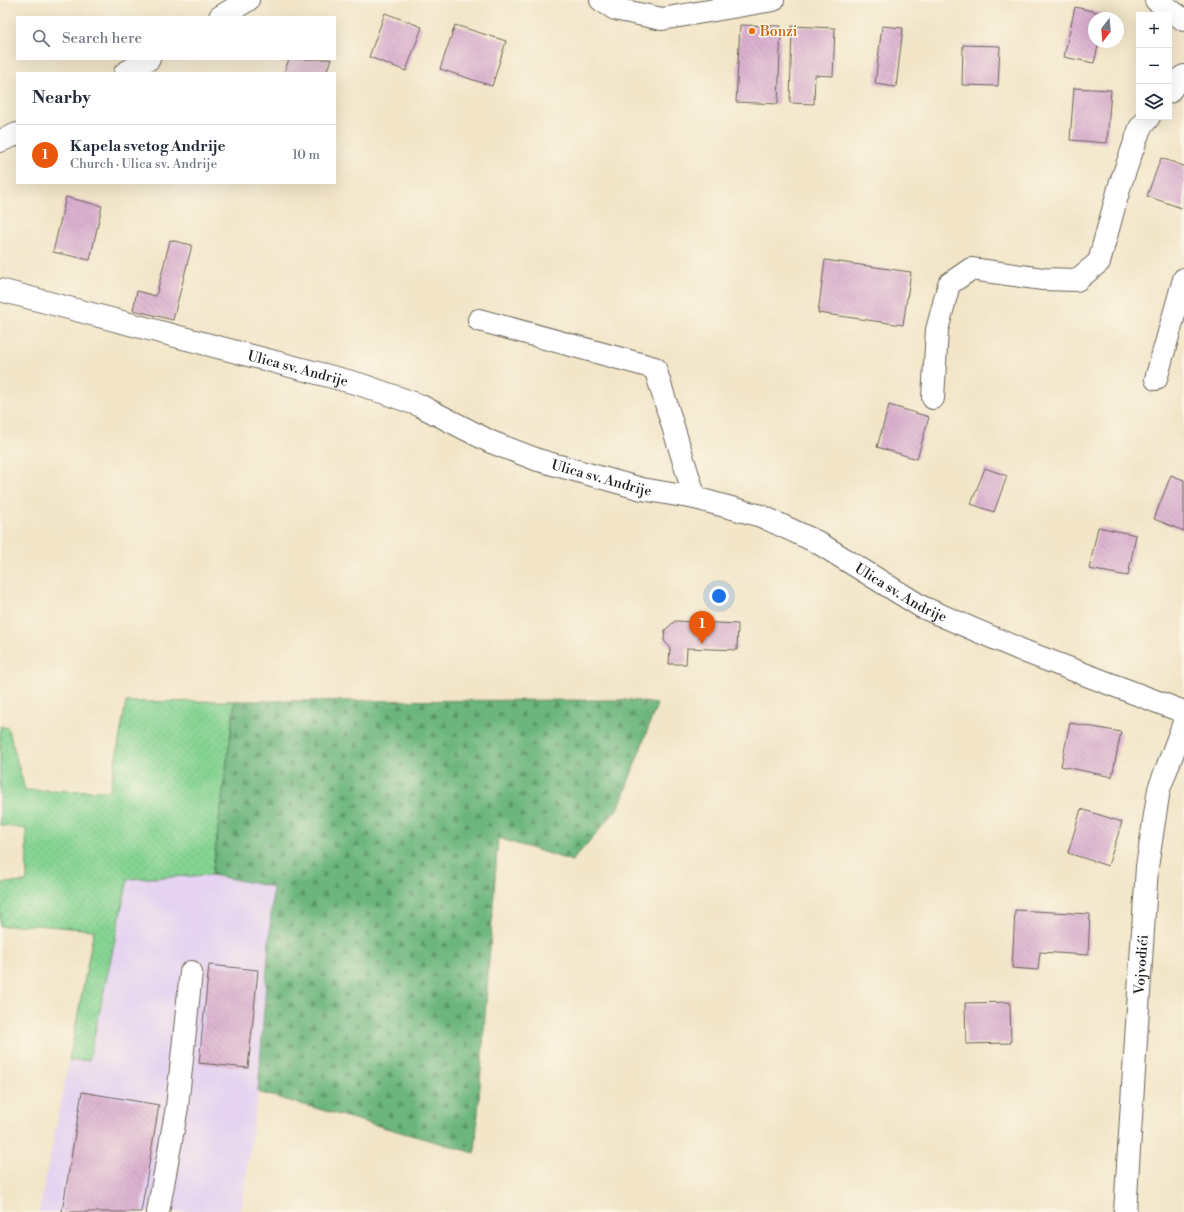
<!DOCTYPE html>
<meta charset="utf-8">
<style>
body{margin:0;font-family:"Libre Bodoni",serif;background:#f2f2f3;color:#1f2937}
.controls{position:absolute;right:12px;top:12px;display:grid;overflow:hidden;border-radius:0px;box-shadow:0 4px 16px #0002}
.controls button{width:36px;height:36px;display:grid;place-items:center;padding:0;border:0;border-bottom:1px solid #e0e1e3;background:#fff;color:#1f2937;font:20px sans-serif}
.compass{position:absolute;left:1088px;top:12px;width:36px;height:36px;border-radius:50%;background:#fff;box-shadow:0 4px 16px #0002;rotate:196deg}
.you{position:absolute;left:719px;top:596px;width:14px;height:14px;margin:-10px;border:3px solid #fff;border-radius:50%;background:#1a73e8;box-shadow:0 0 0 6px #1a73e833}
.badge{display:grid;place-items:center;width:26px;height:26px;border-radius:50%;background:#ea580c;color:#fff;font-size:13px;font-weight:700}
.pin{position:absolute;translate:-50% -33px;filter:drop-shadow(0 1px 2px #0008)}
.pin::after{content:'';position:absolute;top:21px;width:14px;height:12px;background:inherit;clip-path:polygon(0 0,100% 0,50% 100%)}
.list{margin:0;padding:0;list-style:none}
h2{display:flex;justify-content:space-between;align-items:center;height:52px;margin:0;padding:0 16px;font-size:17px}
h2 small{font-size:13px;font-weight:400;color:#747a83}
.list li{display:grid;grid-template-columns:26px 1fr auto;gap:12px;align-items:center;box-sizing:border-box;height:60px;padding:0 16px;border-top:1px solid #e0e1e3}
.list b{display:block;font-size:15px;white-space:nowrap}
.list p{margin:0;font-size:13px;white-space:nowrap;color:#747a83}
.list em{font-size:13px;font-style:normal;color:#747a83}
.icon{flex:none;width:22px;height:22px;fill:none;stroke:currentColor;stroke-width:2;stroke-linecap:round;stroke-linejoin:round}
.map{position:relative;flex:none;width:1184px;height:1212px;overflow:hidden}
.search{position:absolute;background:#fff;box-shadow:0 4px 16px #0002;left:16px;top:16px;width:320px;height:44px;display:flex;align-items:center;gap:10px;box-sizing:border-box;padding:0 14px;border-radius:0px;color:#747a83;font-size:15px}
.panel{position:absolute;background:#fff;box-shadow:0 4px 16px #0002;left:16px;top:72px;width:320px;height:112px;border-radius:0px}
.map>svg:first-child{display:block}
.built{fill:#e5d3f1}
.grass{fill:url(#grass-dots);stroke:#517858}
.forest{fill:url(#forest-firs);stroke:#44694c}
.building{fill:url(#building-back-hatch)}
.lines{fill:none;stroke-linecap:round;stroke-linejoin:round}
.minor-casing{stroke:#676258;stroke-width:24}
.minor{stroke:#fff;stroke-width:22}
.food-dot{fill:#e8710a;stroke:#fcf5e5;stroke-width:1.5}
.labels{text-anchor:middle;stroke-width:3;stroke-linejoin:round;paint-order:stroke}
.food-label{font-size:14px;fill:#c56008;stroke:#fcf5e5;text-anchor:start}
.street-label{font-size:14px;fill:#1c1c1c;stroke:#fcf5e5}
</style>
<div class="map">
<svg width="1184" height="1212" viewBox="0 0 1184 1212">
<defs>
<pattern id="grass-dots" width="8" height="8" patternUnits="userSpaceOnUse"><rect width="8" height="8" fill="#86d493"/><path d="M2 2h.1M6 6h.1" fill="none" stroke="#73b57e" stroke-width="1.8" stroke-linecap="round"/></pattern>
<pattern id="forest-firs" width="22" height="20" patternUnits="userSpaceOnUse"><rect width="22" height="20" fill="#6cb67d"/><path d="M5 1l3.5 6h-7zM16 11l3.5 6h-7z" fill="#589366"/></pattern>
<pattern id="building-back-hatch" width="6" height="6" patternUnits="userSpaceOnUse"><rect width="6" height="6" fill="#dbb1d0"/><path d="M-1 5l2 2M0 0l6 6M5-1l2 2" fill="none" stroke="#bb98b2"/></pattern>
</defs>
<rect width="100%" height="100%" fill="#fcf5e5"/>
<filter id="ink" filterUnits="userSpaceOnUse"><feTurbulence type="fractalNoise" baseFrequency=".025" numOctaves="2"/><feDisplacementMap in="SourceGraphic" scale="8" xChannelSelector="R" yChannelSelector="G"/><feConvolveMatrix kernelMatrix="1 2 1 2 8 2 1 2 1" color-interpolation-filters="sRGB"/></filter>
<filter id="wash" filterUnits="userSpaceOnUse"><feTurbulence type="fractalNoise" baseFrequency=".012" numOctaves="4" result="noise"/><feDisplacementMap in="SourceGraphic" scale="16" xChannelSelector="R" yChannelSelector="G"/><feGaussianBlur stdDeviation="0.9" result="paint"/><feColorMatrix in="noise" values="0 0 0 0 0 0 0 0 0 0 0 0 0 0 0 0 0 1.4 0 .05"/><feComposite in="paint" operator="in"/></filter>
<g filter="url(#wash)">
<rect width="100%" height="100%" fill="#f2e5c8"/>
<!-- built -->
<path class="built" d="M212 875 273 886 258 1092 241 1212H39L69 1061 89 1059 128 879Z"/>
<!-- grass -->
<path class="grass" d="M235 701 212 875 128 879 89 1060 69 1061 94 930 35 925 0 926V883L27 882 26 829 0 825V726L8 728 25 790 110 791 126 702Z"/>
<!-- forest -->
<path class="forest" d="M631 700 657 704 619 807 572 861 498 838 475 1153 258 1092 273 887 212 875 235 701Z"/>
<g id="blocks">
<!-- building -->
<path class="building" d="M1075 7 1105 14 1104 18H1094V42H1099L1094 63 1064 57Z
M385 13 422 27 406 71 369 57Z
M455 25 506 41 492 86 440 69Z
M740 25 781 26 778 104 736 102Z
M792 26 835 28 833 76 815 75 814 104 790 103Z
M882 26 903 28 896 87 875 84Z
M963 45 1000 46 998 86 962 85Z
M289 59H331L326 73H284Z
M1074 88 1111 90 1107 143 1070 140Z
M1161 158 1184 166V209L1147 196Z
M66 197 102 206 90 260 53 252Z
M170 240 192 245 173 320 133 310 137 291 156 296Z
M825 260 911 272 903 325 818 313Z
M889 405 929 417 917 459 877 447Z
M985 468 1007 476 994 512 971 504Z
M1171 475 1184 480V531L1154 519Z
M1098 527 1136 535 1128 576 1089 569Z
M675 621 738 624 737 650 687 648 686 664H669L670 647 664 641 665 630Z
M1070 723 1121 732 1112 777 1061 766Z
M1081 809 1122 822 1108 866 1068 853Z
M1015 910 1090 914 1088 955 1040 952 1038 970 1012 968Z
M209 965 258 970 248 1068 199 1063Z
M1010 1002 1011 1043 966 1044 965 1003Z
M82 1092 159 1105 141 1212H62Z"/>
</g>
</g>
<g filter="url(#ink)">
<use href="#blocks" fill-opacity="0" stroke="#676258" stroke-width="1"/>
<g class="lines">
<!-- minor casing -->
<g class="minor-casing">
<g id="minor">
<path d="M601 0 615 9 662 19 773 0"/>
<path d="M1156 0 1184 20"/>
<path d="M220 17 248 0"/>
<path d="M125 73 149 59"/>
<path d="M1169 92 1178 80 1184 76"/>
<path d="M0 141 17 134"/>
<path id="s1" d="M0 290 359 384 419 405 491 442 538 460 642 489 695 498 761 516 817 542 922 607 1026 652 1184 712"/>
<path d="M479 320 655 368 695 498"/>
<path d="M1156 379 1184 279"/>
<path d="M933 398 937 330 949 284 971 269 1043 279 1077 280 1099 262 1120 185 1140 128 1149 117"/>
<path d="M158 1212 177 1107 191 972"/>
<path id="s2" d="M1125 1212 1147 867 1159 789 1184 723"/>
</g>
</g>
<!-- minor -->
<use href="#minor" class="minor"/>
</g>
</g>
<!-- markers -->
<circle class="food-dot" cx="752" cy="31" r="4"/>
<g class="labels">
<!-- food labels -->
<g class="food-label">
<text x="760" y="36">Bonzi</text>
</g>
<!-- street labels -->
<g class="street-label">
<text dy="5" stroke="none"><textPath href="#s1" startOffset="308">Ulica sv. Andrije</textPath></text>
<text dy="5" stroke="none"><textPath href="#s1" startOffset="632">Ulica sv. Andrije</textPath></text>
<text dy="5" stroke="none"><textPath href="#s1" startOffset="956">Ulica sv. Andrije</textPath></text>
<text dy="5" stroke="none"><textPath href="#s2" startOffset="248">Vojvodići</textPath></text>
</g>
</g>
</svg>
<div class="controls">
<button>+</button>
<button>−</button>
<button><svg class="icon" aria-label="layers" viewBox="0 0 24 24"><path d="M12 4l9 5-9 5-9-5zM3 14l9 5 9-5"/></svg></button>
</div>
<svg class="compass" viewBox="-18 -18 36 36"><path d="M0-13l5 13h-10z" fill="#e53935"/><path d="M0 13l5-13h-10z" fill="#747a83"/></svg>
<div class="you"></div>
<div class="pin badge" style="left:702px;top:644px">1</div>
<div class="search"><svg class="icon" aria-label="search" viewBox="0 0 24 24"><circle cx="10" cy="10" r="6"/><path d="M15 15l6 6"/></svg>Search here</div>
<section class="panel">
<h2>Nearby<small></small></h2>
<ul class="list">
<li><span class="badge">1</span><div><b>Kapela svetog Andrije</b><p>Church · Ulica sv. Andrije</p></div><em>10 m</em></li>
</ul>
</section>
</div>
